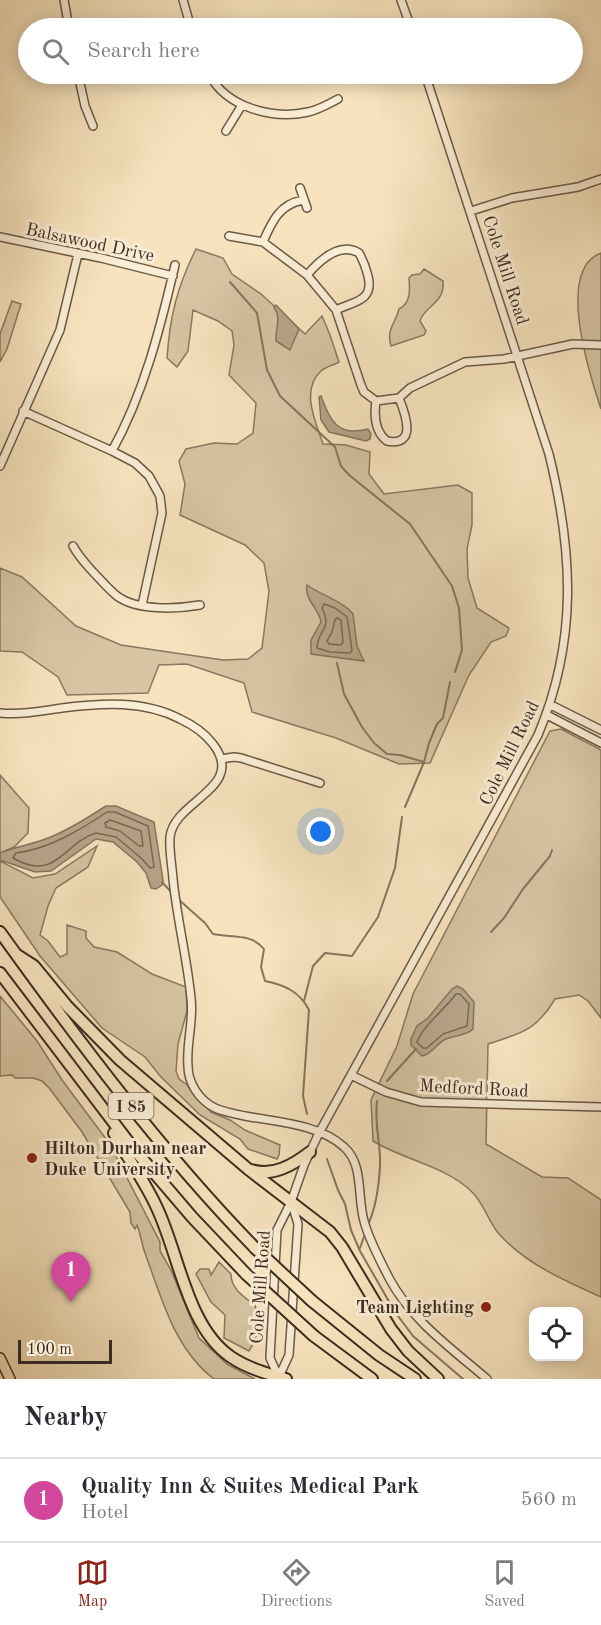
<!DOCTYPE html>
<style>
body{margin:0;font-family:"Old Standard TT",serif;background:#f7f7f7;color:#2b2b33}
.controls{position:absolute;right:18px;bottom:18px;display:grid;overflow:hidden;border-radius:12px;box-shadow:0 3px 15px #0003}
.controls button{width:54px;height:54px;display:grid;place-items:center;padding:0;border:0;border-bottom:2px solid #e1e1e2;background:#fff;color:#2b2b33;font:30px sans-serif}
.scale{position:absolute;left:18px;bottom:15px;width:94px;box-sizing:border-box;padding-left:6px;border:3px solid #3c2b1f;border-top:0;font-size:16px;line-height:21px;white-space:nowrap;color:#3c2b1f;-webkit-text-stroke:4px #faedd5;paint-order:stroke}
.you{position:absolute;left:321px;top:832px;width:21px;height:21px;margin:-15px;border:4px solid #fff;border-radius:50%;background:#1a73e8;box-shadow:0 0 0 9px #1a73e833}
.badge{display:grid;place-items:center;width:39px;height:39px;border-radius:50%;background:#8f2418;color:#fff;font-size:20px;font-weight:700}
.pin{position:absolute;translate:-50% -50px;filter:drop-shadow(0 2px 3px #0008)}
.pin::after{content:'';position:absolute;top:32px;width:21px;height:18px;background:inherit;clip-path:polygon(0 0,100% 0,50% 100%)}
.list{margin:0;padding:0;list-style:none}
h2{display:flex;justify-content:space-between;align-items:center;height:78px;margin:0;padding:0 24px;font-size:26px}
h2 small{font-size:20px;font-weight:400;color:#7c7c81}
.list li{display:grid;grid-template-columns:39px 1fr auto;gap:18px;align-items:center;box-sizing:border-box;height:84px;padding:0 24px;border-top:2px solid #e1e1e2}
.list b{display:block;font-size:22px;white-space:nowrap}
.list p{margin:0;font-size:20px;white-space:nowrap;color:#7c7c81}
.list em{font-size:20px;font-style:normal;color:#7c7c81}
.icon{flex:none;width:33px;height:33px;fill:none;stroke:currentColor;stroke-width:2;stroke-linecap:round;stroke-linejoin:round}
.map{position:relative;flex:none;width:601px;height:1379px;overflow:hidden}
.search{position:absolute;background:#fff;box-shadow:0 3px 15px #0003;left:18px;right:18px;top:18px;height:66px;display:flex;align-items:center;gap:15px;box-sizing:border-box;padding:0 21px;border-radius:33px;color:#7c7c81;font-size:22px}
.sheet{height:162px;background:#fff}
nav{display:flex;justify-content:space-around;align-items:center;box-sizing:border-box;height:84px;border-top:2px solid #e1e1e2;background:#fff;font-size:16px;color:#7c7c81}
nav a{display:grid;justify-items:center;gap:3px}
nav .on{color:#8f2418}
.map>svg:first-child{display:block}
.green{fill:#d7c5a4;stroke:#8a7862;stroke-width:1.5}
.water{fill:#b7a589;stroke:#86745f;stroke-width:1.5}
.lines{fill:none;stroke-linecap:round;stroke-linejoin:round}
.shore{stroke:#7a6854;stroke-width:1.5}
.stream{stroke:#86745f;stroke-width:2}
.minor-casing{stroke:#6b5947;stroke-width:10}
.major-casing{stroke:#3c2b1f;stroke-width:12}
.highway-casing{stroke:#3c2b1f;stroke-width:14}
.minor{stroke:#faedd5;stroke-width:7}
.major{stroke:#f7e4bf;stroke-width:9}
.highway{stroke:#f7e4bf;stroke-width:10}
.highway-bridge-casing{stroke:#3c2b1f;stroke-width:14;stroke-linecap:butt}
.highway-bridge{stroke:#f7e4bf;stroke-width:10}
.poi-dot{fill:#8f2418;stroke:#faedd5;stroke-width:2}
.labels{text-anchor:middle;stroke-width:6;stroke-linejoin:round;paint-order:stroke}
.shield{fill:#faedd5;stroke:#756556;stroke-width:1.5}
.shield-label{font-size:16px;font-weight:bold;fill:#3c2b1f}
.street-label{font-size:18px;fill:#3c2b1f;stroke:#faedd5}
.poi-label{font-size:18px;font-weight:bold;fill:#3c2b1f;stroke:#faedd5;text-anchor:start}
</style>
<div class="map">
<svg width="601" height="1379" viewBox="0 0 601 1379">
<rect width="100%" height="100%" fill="#f7e4bf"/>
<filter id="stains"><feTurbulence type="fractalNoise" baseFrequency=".00333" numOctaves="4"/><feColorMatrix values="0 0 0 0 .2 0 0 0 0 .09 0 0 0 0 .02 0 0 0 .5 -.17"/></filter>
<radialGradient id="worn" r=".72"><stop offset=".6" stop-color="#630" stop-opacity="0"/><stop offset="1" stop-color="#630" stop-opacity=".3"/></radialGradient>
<!-- green -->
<path class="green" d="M196 249 223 258 232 274 261 294 305 334 322 316 330 335 339 362C334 365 325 367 321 371 300 390 316 423 323 444L346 445 370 452 369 474 384 494 458 485 472 493V525L467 549 468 578 477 608 509 628 506 636 491 642 469 675 430 763 399 764 336 738 252 712 244 683 187 664 159 665 148 693 67 695 58 677 22 652 0 651V568L22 577 76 626 121 645 223 660 248 659 262 648 269 591 264 563 245 545 180 515 185 484 179 461 186 449 214 443 237 444 253 433 256 403 229 375 234 345 232 331 218 321 193 310 188 351 177 367 167 358C170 316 177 287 196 249Z
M601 253V409C590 376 555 270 601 253Z
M424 269 443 281C445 304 425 305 420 321L426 331 424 335 391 346C386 329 395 325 399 309 411 303 410 290 409 278L412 275 420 274Z
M12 301 21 304 7 349 0 362V334Z
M561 729 601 750V1018L588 1001 579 995 555 999C536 1031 521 1033 488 1044L486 1144 542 1177 568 1178 601 1200V1297C565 1281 526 1264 499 1234 488 1221 484 1203 471 1191 445 1166 404 1160 373 1141L371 1100 397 1046 413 994 550 731Z
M0 775 29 808 28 833 14 847 0 853Z
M97 846 88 867 56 888 48 906 40 935 48 941 60 957 67 954V925L86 931V938L94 947 117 952 152 974 186 987 187 1011 178 1044 176 1071 179 1079 186 1084 211 1112 230 1120 245 1130 280 1145 279 1155 277 1159 248 1149 240 1139 200 1115 161 1077 145 1057 102 1028 40 956 0 897V861L33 878 55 874Z
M0 996 37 1041 62 1080 109 1143 160 1242V1251L171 1270 199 1338 228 1365 255 1379H214C175 1350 162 1299 146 1256 142 1246 141 1235 137 1225L135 1229 131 1223 130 1212 82 1132 50 1089 42 1081 33 1078H15L12 1075 0 1076Z
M219 1262 231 1274C231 1289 244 1297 255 1305 260 1325 260 1333 249 1351L224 1338 225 1315 211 1302 196 1274 200 1269H209L211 1275Z"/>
<!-- water -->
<path class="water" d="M276 305 299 329 290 350 276 341C275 328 282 319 274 307Z
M321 396C330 422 339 437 368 429L371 434 370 439 366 441 329 432 321 420 319 397Z
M307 585C321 595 344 602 353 614L357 646 364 661 311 654V640L321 622C319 608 304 600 307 585Z
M106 806H116L154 822 163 880V884L156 889 151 888 146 873 137 862 113 842 96 839 51 871 35 872 0 860V853C17 846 36 844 53 836 72 828 89 817 106 806Z
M457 986 463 989 474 1002 473 1029C466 1036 455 1035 446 1039 436 1043 433 1054 422 1056L411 1045V1039L417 1026 428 1018 452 989Z"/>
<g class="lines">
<!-- shore -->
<path class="shore" d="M324 604 335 608 347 617 352 650 350 653 330 652 317 648C317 630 333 630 322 608Z
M337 618 341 620 343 642 341 645 329 644 327 641 332 632 335 620Z
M107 812H115L148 826 154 867 150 868 141 858 116 837 96 833C63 843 56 883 13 858L16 853C49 849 80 830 107 812Z
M110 820 141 831 143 846H139L120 831 106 827 105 823Z
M456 994H460L469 1004 467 1026 443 1034 427 1048H423L417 1042C422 1027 445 1009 456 994Z"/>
<!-- stream -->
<path class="stream" d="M230 282 257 313 267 370 280 396 335 447 341 466 349 475 410 524 452 586 459 608 462 650 455 672
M337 663 344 694 362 727 374 743 387 754 400 755 424 762
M405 807 424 762 429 743 437 724 443 718 450 682
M162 882 172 893
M178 899 205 923 213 934C230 938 252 933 264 949L261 967 265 981C285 985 300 992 309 1010L303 1096 307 1114
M491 932 504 918 523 889 550 856 552 850
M304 1001 313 966 325 953 352 956 378 917 395 868 402 817
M387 1081 416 1049
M327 1159 338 1190 345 1204 351 1230 360 1251 395 1312 413 1336 463 1379
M368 1225C376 1207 379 1186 380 1166 381 1143 374 1125 377 1101
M360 1248 366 1231"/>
<!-- minor casing -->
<g class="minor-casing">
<path id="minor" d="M64 0 69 28
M183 0 191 28
M401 0 411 28
M78 74 85 106 93 126
M209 74C226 107 272 120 308 112 318 110 329 104 338 99
M226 131 242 105
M300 188 307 208
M471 211 512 198 578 187 601 179
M229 236 263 242 307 275 327 299 336 310 361 385 364 392 376 401
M0 237 101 258 173 276
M263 242C272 221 280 204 303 200
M307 275C319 261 339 241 359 253 363 260 366 268 368 276 374 301 355 301 336 310
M376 401 399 398 410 388 465 362 504 359 573 344 601 345
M376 401C374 415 375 432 387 441 418 447 405 413 399 398
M23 411 112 451 135 463 149 476 160 496 162 513 142 605
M112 451C144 393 160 329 175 265
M0 466 60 330 78 254
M73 546C79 557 85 563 93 572 101 580 108 589 117 596 137 611 177 609 200 605
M551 705 601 730
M0 713C21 715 42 711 62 708 102 703 144 700 180 719 193 725 204 732 213 744 247 788 174 800 170 837 169 851 172 865 173 879 177 919 187 958 191 998 194 1021 186 1043 188 1066 188 1083 199 1100 215 1108 224 1112 235 1114 245 1116 277 1122 319 1124 344 1147 364 1164 357 1197 364 1221 369 1240 380 1260 389 1278 412 1321 451 1348 487 1379
M547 715 601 743
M221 759 234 757 241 758 320 783
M351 1075 386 1092 421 1102 601 1107
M278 1376 270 1358 277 1230 291 1202 304 1165 319 1133 538 735C578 640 573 552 549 454L425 74
M278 1379 289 1355 298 1224 292 1204"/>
</g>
<!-- major casing -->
<g class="major-casing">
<path id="major" d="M0 1358 10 1379"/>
</g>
<!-- highway casing -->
<g class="highway-casing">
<path id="highway" d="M0 932C79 1042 161 1151 255 1248
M17 955 34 966 67 1006 120 1060 248 1169 330 1232 342 1247 391 1329 408 1351 438 1379
M0 973 133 1148 192 1217 246 1274
M114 1133C127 1158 145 1181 157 1208 179 1254 187 1327 231 1357 247 1368 268 1374 286 1379
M251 1170C273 1177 293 1165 310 1152
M312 1301 379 1355 415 1379
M314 1336 372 1379"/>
</g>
<!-- minor -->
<use href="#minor" class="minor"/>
<!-- major -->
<use href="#major" class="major"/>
<!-- highway -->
<use href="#highway" class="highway"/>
<!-- highway-bridge casing -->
<g class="highway-bridge-casing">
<path id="highway-bridge" d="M255 1248 312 1301
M246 1274 314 1336"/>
</g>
<!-- highway-bridge -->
<use href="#highway-bridge" class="highway-bridge"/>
</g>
<!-- markers -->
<g class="poi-dot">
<circle cx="32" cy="1158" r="6"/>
<circle cx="486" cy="1307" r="6"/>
</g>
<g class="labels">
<!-- shield labels -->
<rect class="shield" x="108.5" y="1093" width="45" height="26" rx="4.5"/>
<g class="shield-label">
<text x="131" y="1112">I 85</text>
</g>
<!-- street labels -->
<g class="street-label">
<text transform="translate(90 242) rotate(12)" y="6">Balsawood Drive</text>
<text transform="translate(506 270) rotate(72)" y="6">Cole Mill Road</text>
<text transform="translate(509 753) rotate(-64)" y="6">Cole Mill Road</text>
<text transform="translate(474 1088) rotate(3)" y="6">Medford Road</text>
<text transform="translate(260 1287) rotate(-86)" y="6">Cole Mill Road</text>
</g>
<!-- poi labels -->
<g class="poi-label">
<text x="44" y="1154">Hilton Durham near<tspan x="44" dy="21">Duke University</tspan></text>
<text x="474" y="1313" text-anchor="end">Team Lighting</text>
</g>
</g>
<rect width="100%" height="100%" filter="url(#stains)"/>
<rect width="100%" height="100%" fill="url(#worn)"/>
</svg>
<div class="controls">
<button><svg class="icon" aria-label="locate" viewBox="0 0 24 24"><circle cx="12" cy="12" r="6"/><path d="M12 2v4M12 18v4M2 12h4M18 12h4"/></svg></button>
</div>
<div class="scale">100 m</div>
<div class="you"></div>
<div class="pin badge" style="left:71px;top:1302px;background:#d1479c">1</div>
<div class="search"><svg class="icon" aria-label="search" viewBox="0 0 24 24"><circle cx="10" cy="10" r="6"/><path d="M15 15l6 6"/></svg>Search here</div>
</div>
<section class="sheet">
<h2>Nearby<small></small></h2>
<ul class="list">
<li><span class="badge" style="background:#d1479c">1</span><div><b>Quality Inn &amp; Suites Medical Park</b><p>Hotel</p></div><em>560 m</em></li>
</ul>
</section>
<nav>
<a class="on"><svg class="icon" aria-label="map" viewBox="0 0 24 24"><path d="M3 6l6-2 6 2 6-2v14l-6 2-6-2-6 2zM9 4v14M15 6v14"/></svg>Map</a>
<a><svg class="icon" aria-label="directions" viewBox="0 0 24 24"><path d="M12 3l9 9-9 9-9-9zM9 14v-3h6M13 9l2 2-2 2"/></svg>Directions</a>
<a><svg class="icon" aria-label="saved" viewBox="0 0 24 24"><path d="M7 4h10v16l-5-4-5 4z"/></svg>Saved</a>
</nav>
